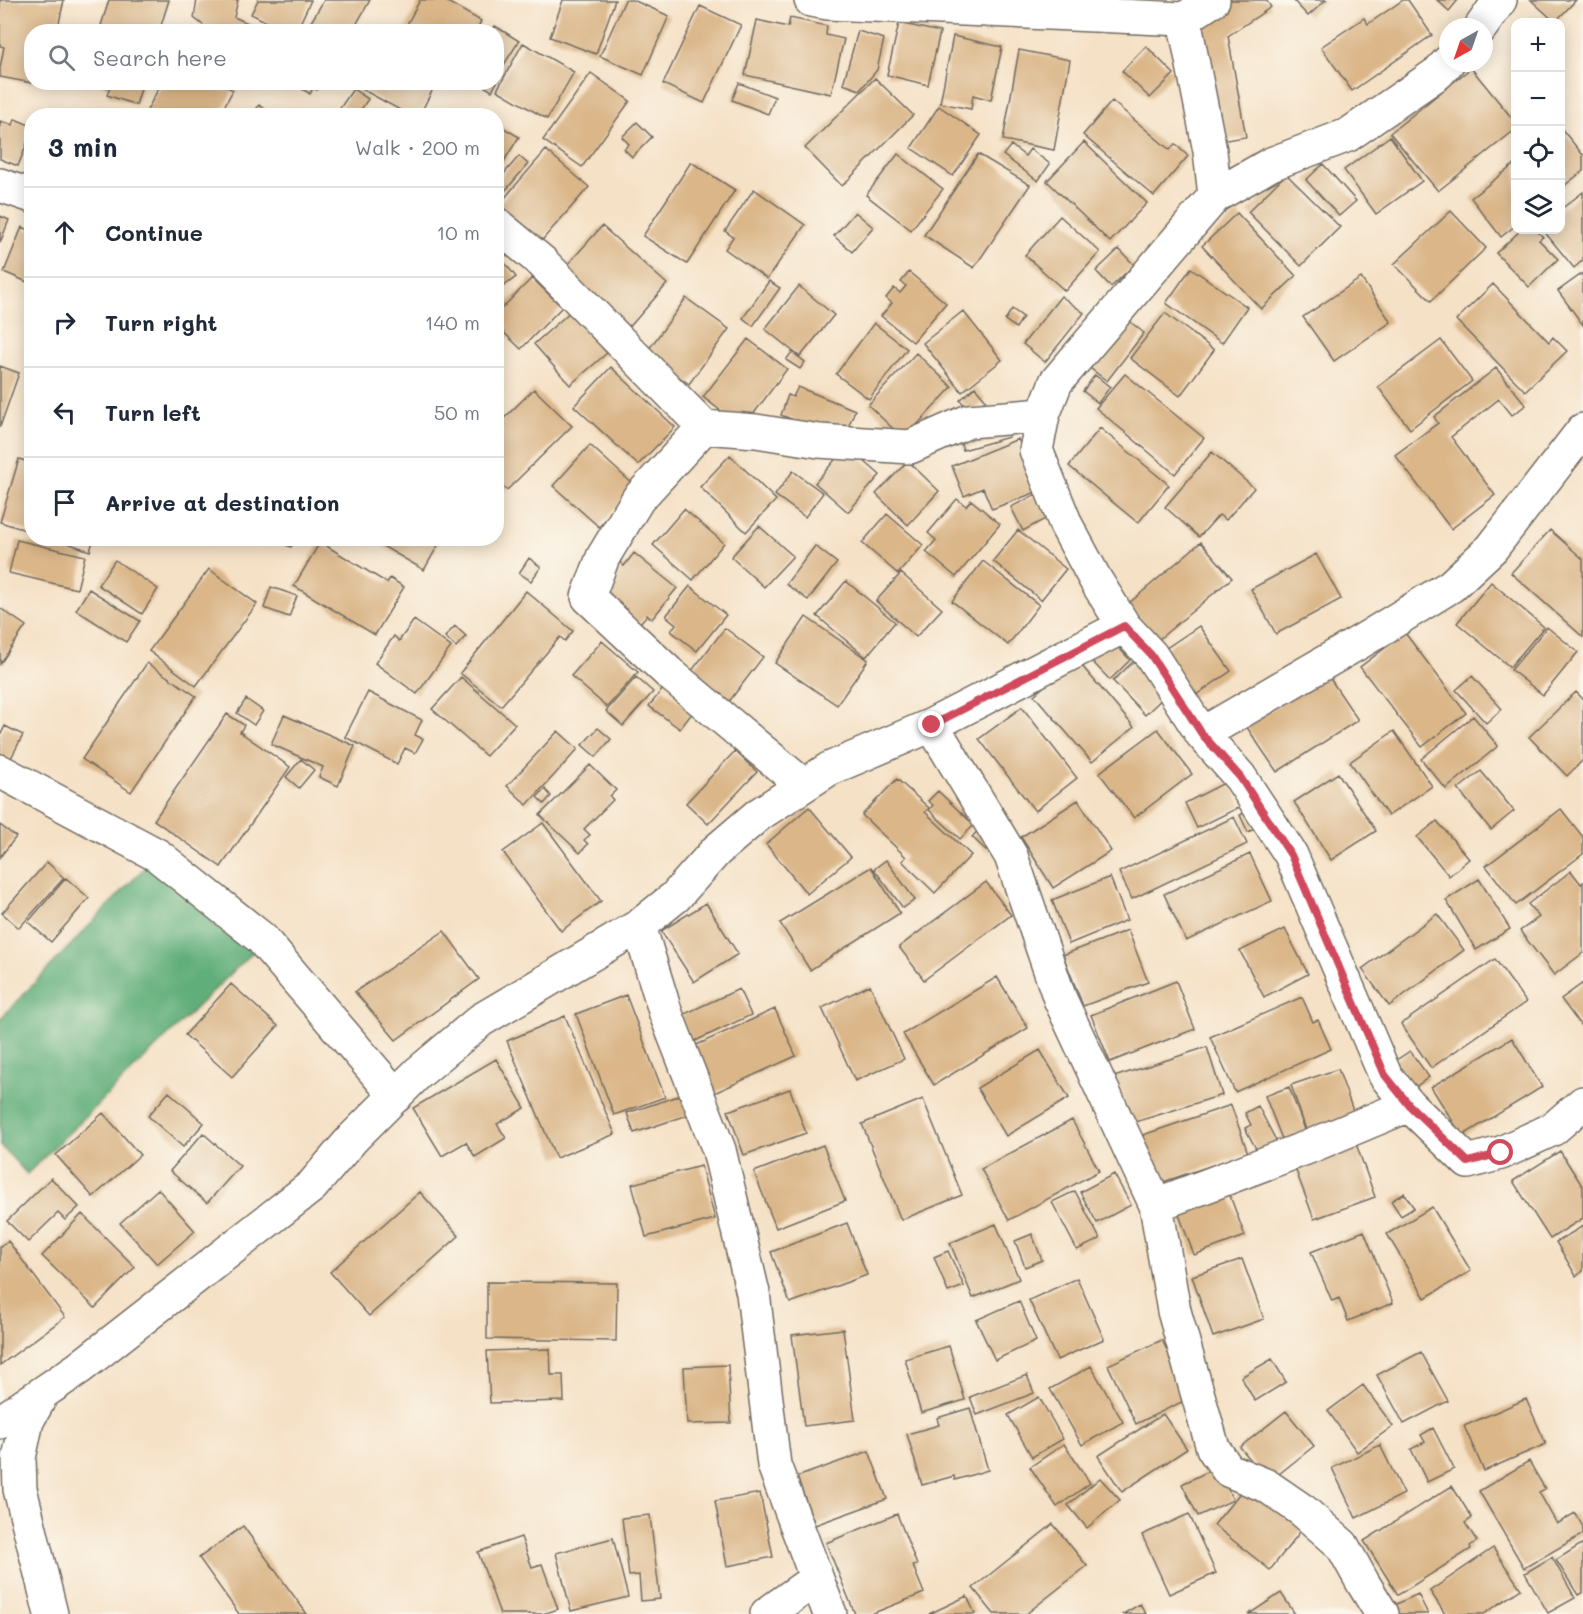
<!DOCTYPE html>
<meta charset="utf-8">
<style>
body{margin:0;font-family:Mali,sans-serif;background:#f2f2f3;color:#1f2937}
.controls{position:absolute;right:18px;top:18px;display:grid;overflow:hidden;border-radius:12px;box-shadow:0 3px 15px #0003}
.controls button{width:54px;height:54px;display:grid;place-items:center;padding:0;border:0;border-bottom:2px solid #e0e1e3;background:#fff;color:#1f2937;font:30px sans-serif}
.compass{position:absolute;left:1439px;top:18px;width:54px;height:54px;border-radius:50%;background:#fff;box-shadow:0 3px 15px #0003;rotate:220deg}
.stop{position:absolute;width:18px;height:18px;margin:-14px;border:4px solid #d1495b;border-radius:50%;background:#fff}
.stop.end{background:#d1495b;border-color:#fff;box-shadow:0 2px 6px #0008}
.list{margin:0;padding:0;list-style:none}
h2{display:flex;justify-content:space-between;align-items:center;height:78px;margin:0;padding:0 24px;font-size:26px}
h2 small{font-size:20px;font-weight:400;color:#747a83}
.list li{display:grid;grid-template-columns:39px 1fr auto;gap:18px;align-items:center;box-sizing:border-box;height:90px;padding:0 24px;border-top:2px solid #e0e1e3}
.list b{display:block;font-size:22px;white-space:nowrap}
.list em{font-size:20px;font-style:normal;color:#747a83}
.icon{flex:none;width:33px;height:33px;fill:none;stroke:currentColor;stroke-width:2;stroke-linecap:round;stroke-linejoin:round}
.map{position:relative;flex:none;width:1583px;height:1614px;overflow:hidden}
.search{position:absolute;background:#fff;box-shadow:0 3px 15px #0003;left:24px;top:24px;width:480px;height:66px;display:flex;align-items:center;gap:15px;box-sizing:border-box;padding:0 21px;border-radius:24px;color:#747a83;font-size:22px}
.panel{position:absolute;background:#fff;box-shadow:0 3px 15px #0003;left:24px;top:108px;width:480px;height:438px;border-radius:24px}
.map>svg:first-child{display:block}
.forest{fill:#60ae79;stroke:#466c52;stroke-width:1.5}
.building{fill:#dab688}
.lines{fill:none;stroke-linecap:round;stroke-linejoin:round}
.minor-casing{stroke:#726b61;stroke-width:36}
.minor{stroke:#fff;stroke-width:33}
.route{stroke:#d1495b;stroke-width:8}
</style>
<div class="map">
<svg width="1583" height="1614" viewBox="0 0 1583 1614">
<rect width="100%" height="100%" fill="#fbf7ec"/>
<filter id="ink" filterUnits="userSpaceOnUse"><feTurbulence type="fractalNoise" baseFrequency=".0167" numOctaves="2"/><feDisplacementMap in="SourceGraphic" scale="12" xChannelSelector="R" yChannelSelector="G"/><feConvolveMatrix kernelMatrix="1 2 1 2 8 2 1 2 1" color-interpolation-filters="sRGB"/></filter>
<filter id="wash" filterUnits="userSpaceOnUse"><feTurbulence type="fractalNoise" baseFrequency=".008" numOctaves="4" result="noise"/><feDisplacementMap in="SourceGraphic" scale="24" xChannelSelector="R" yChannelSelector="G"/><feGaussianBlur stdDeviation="1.35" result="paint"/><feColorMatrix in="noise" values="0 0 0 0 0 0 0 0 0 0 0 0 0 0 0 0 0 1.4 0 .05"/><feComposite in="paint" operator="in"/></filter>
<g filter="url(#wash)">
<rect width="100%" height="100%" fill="#f5e1c6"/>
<!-- forest -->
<path class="forest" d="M150 862 254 951 27 1174 0 1145V1019Z"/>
<g id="blocks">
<!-- building -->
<path class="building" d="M0 0H64L57 32H32L29 52H32V83L0 77V68L4 47 0 46Z
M109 0H169L159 32H99Z
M197 0H238L234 17 268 32H212L194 18Z
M258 0H311L296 32H287L251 14Z
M324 0H370L352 32H305Z
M420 0H444L481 21 476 32H403Z
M563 0H615L596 54 550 37Z
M625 0H633L669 16 643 75 600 56Z
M1226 0H1266L1271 7 1228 36 1246 137 1220 141 1198 18Z
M1293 0H1326L1308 16Z
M1403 0H1408L1432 35 1352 91 1321 47 1364 18 1368 24Z
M1437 0H1458L1449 11Z
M1531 0H1576L1555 22Z
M700 6 741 25 704 103 663 84Z
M790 18 827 26 826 35 844 39 831 94 745 75 757 20 788 27Z
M899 23 940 32 928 85 887 75Z
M495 26 519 41 500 71 496 68V32H491Z
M858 31 884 39 877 70 860 90 843 84Z
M953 36 1002 47 991 100 973 95 971 109 940 103Z
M523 43 574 72 547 119 497 90Z
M1146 46 1174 74 1150 98 1122 71Z
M1019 50 1070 60 1054 150 1003 140Z
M1471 68 1516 123V129L1438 191 1390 133Z
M496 70 502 73 492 91 477 82H496Z
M591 73 630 101 582 167 543 140Z
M875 78 913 115 842 186 805 148Z
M94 82H143L136 105 107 95 110 88Z
M162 82H219L233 90 219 116H144Z
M291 82H322L317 90 313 88 310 94Z
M358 82H422L433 89 419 116H411L356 86Z
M739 83 775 97 768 114 732 100Z
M353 89 368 99 357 116H344L338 111Z
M1112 101 1170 150 1175 144 1188 156 1154 196 1083 135Z
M259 105 275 116H252Z
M939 106 981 135 953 176 911 148Z
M15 119 32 126V131L18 166 0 159V121L13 125Z
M637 122 652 137 632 157 624 149 629 144 622 137Z
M496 123 519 137 496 174Z
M1560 127 1583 155V171L1560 189Z
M1390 136 1422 181 1376 214 1344 170Z
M1084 142 1147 203 1110 242 1047 181Z
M1011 145 1025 156 1030 149 1050 164 1038 181 1003 155Z
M546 150 589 187 537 246 496 211V208Z
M898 154 943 189 911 230 866 195Z
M978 154 1030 185 974 268 924 235Z
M519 156 528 164 505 191 496 183Z
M691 162 735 190 687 264 643 236Z
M1516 163V225L1501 237 1471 198Z
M1323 164 1356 201 1339 216 1306 180Z
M1286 174 1340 227 1301 266 1248 212Z
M754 189 805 225 767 279 725 249 733 237 725 231Z
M1583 192V260L1574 268 1543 230H1560V210Z
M1451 211 1486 248 1431 301 1394 264Z
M855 212 873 227 852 252 834 236Z
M1237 213 1296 276 1261 309 1202 246Z
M0 216 9 220 0 243Z
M1060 216 1100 252 1065 291 1025 255Z
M602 226 667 284 627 330 561 272Z
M22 227 32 231V284L4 272Z
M1521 230H1536L1543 237 1539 240 1558 259 1529 287 1496 253Z
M1119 249 1134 265 1111 287 1096 271Z
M496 252 516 277 496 292Z
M1191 268 1247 307 1222 343 1166 303Z
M909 272 946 303 913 342 881 316 892 303 886 298 894 288 900 293 906 286 901 282Z
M1583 273V325L1558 291Z
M532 278 562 307 521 349 496 325V314Z
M1361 278 1391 322 1334 361 1303 317Z
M769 281 780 288 753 326 743 318Z
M1493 284 1549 342 1553 337 1567 351 1525 391 1456 320Z
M799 286 834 315 800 357 765 329Z
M1061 296 1084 313 1045 362 1023 344Z
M686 298 729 329 689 384 646 353Z
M1012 309 1023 317 1016 328 1005 320Z
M963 311 1002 360 962 392 923 343Z
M570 312 607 353 570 385 534 344Z
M1165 313 1214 350 1180 396 1130 358Z
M1127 319 1144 333 1107 381 1090 368Z
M874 323 907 349 869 399 836 374Z
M748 339 787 369 743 428 703 397Z
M1441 340 1472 381 1410 429 1378 387Z
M792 352 805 362 800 369 786 360Z
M916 353 952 387 904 439 868 405Z
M0 366 19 373 0 427Z
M611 367 675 427 638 465 574 406Z
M1496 368 1526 405 1512 415 1499 399 1451 437 1495 495 1451 529 1395 455 1438 423 1434 417Z
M1125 374 1204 438 1175 474 1096 408Z
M1095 375 1110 387 1098 403 1083 391Z
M798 387 855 410 843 440 781 415 788 395 793 397Z
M975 387 986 400 971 412 960 400Z
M534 389 572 426 507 490 496 480V426Z
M1004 419 1009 437 963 450 958 433Z
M1100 428 1169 485 1138 523 1069 466Z
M1018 439 1039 491 992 509 983 488 964 496 952 466Z
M590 445 635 486 599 527 553 486Z
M847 446 880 475 848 512 815 483Z
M1212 452 1254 488 1226 520 1219 515 1199 537 1165 507Z
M730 455 776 500 746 532 700 487Z
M19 459 32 463V532L0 522Z
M908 461 939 491 908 525 876 494Z
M793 471 823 493 805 517 775 495Z
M1037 494 1049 517 1023 531 1011 507Z
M957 499 966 506 971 500 1000 524 956 577 926 552 936 540 928 533Z
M684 509 724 543 693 580 653 545Z
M887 514 923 545 898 574 862 543Z
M759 526 793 556 764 587 731 557Z
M1018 530 1066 569 1041 600 993 561Z
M1550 530 1583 559V637L1511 573Z
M53 538H94L90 551Z
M271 538H295L291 547Z
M382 538H442L424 570 379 544Z
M17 540 85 556 77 589 9 573Z
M320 542 387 583 390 578 404 587 375 635 294 586Z
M1201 542 1232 578 1158 640 1128 604Z
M815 546 837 563 808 600 786 584Z
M634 553 677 588 652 619 647 615 640 623 603 593 618 560 624 566Z
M1316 554 1341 599 1276 634 1251 589Z
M529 558 541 567 531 581 519 573Z
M115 560 158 589 142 614 98 585Z
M983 561 1039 605 1008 645 952 601Z
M209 569 257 604 196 686 149 651Z
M901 573 942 609 916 637 876 601Z
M846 581 895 622 866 657 817 616Z
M1491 582 1544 627 1510 667 1457 623Z
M690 586 726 615 697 651 671 631 676 624 666 616Z
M271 587 297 596 289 617 264 608Z
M89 589 140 621 126 642 76 610Z
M526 591 573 631 565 641 560 637 501 706 460 673Z
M0 608 26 626 0 664Z
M806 617 868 660 837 705 775 663Z
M414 620 451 647 417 694 375 663 394 636 399 641Z
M455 626 466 636 456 647 445 637Z
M1199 626 1231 671 1190 699 1159 653Z
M1547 627 1578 652 1543 695 1511 670Z
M725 628 763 657 728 703 690 673Z
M1405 633 1466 713 1422 747 1360 667Z
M1106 634 1130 660 1110 680 1085 654Z
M602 641 638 672 607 707 571 676Z
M1076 659 1134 727 1092 762 1034 695Z
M1134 661 1166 695 1145 715 1113 681Z
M147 663 196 696 131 792 82 759Z
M1327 674 1358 720 1277 772 1246 726Z
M1472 676 1502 709 1486 723 1456 690Z
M461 677 515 724 486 756 432 709Z
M636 677 653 692 623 726 606 711Z
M663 689 693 712 680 729 649 706Z
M368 692 422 720 415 735 423 739 415 753 405 748 397 764 345 737Z
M1576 692 1583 699V760L1567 776 1529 737Z
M246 699 263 711 254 725 237 713Z
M1022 707 1077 778 1035 811 979 739Z
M227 714 244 725 240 732 290 767 221 867 154 820Z
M284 715 355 746 338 786 319 777 323 767 271 744Z
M1473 716 1498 746 1446 789 1421 759Z
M5 726 23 735 10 760 0 754V736Z
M598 728 611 739 596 757 582 745Z
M1158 729 1192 774 1134 818 1099 773Z
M558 731 578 749 527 805 507 786Z
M1394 731 1432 786 1388 816 1350 762Z
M735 751 757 772 708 824 686 803Z
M301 759 314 770 299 788 286 777Z
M590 765 616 790 610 796 613 800 584 829 590 835 584 840 588 844 580 853 540 815Z
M1481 771 1514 811 1491 830 1458 789Z
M1338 773 1376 831 1331 860 1294 802Z
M897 779 929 808 925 812 971 855 935 893 902 861 906 857 862 815Z
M1230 780 1242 806 1197 828 1185 803Z
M545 789 551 796 544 804 537 797Z
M938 791 974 825 960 839 929 810 933 805 928 801Z
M1078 800 1111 851 1053 888 1021 837Z
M809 807 851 857 807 894 766 844Z
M1257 807 1265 824 1248 832 1240 815Z
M1561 809 1583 837V854L1516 905 1486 866Z
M1234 817 1247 844 1132 899 1119 872Z
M1437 821 1469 859 1449 876 1417 837Z
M543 823 601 901 561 931 503 852Z
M0 825 16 837 0 857Z
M979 829 991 855 972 837Z
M1250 854 1272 901 1186 941 1164 894Z
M886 860 915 900 903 908 874 869Z
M47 862 64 878 19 928 2 913Z
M871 867 900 913 810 970 780 923Z
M1571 871 1581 884 1583 882V953L1554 975 1520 931 1539 917 1528 904Z
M1110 877 1127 920 1069 944 1052 900Z
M66 878 89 898 51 942 28 922Z
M1479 879 1510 929 1476 950 1446 900Z
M986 882 1011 915 924 980 899 947Z
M706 903 738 954 694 982 661 931Z
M1437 914 1464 950 1389 1006 1362 969Z
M1285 929 1308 974 1264 997 1240 951Z
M1128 930 1148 982 1083 1006 1063 955Z
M444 931 479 979 396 1040 355 992Z
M1495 959 1526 1002 1431 1068 1401 1024Z
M997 977 1028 1028 934 1085 903 1034Z
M1176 981 1195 1029 1110 1062 1091 1015Z
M1583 983V1029L1561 999Z
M231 984 278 1026 232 1077 185 1035Z
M870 985 904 1059 855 1081 822 1008Z
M739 989 751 1015 693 1042 680 1016Z
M626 995 665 1097 614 1115 576 1014Z
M1302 997 1313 1022 1318 1020 1331 1049 1235 1092 1210 1037Z
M775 1009 796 1056 712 1094 690 1048Z
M565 1016 615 1134 556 1158 507 1041Z
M1512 1038 1542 1087 1462 1136 1431 1087Z
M1207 1047 1222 1095 1129 1124 1114 1077Z
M1040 1050 1069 1098 1006 1136 977 1088Z
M1410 1051 1429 1077 1414 1088 1395 1061Z
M496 1059 525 1108 497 1124 506 1138 475 1157 466 1142 442 1156 413 1108Z
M1338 1069 1356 1119 1308 1136 1291 1085Z
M1289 1087 1307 1135 1284 1144 1265 1096Z
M790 1089 806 1133 744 1155 728 1111Z
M169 1092 204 1123 183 1147 148 1116Z
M687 1093 694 1113 634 1133 627 1113Z
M923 1099 962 1195 901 1220 862 1124Z
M1231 1105 1248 1153 1160 1183 1143 1135Z
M1258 1106 1281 1150 1262 1160 1245 1128 1251 1125 1245 1113Z
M103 1113 140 1155 93 1197 56 1155Z
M1072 1120 1099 1171 1009 1220 981 1169Z
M203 1133 240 1166 207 1203 170 1171Z
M1354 1138 1375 1197 1314 1219 1292 1160Z
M823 1145 845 1201 776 1228 754 1172Z
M1560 1151 1583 1187V1218L1550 1239 1513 1181Z
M701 1166 715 1219 646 1237 632 1184Z
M1114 1174 1131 1205 1097 1223 1080 1192Z
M51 1178 79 1207 65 1220 58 1213 28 1242 7 1221Z
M1226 1185 1245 1236 1194 1255 1175 1204Z
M158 1189 195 1231 157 1264 120 1223Z
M1075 1191 1100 1239 1077 1250 1052 1202Z
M420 1192 459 1236 369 1316 330 1272Z
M1404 1193 1414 1208 1401 1216 1391 1201Z
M1432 1207 1471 1271 1425 1298 1387 1234Z
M82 1214 135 1267 95 1308 42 1256Z
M847 1223 867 1275 790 1303 771 1252Z
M996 1224 1019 1279 973 1298 950 1243Z
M1583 1226V1271L1576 1276 1556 1242Z
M1364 1231 1393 1303 1348 1321 1339 1298 1332 1301 1311 1252Z
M1032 1234 1042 1260 1025 1267 1015 1241Z
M8 1241 65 1317 0 1365V1246Z
M948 1251 964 1286 948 1292 934 1257Z
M1242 1259 1264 1319 1213 1337 1192 1276Z
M1077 1278 1104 1339 1057 1360 1029 1300Z
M487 1282 617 1283 616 1341 487 1339Z
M1019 1301 1036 1341 995 1360 976 1320Z
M843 1329 855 1420 804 1426 792 1335Z
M1162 1340 1190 1398 1136 1424 1108 1365Z
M949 1346 965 1400 921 1413 905 1359Z
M550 1349 551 1375H563L564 1401 490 1403 487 1351Z
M1421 1352 1448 1401 1404 1424 1377 1375Z
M1272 1359 1286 1382 1255 1401 1241 1377Z
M728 1365 731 1423 687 1424 684 1367Z
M1091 1366 1123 1422 1082 1445 1050 1389Z
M1027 1375 1034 1393 977 1415 970 1397Z
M1363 1385 1393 1426 1357 1452 1328 1411Z
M1039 1397 1063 1439 1032 1457 1008 1415Z
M1526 1399 1546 1444 1484 1471 1464 1426Z
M970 1408 988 1470 955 1480 954 1476 922 1485 907 1434 939 1425 937 1418Z
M1286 1411 1314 1446 1269 1482 1240 1447Z
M1163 1414 1187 1449 1122 1492 1098 1456Z
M1433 1428 1454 1469 1427 1482 1411 1449 1425 1442 1421 1435Z
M1064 1444 1090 1483 1057 1507 1030 1467Z
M1380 1445 1404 1494 1356 1518 1332 1468Z
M869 1451 887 1499 815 1525 797 1477Z
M1529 1461 1545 1489 1539 1492 1557 1524 1575 1513 1583 1527V1534L1524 1568 1479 1491Z
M1217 1467 1233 1500 1198 1516 1182 1484Z
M1100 1478 1120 1500 1087 1528 1068 1505Z
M1248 1483 1304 1527 1270 1570 1214 1525Z
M1452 1486 1472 1518 1465 1523 1477 1541 1470 1546 1471 1549 1398 1595 1364 1541Z
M760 1493 773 1557 727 1566 715 1501Z
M897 1514 917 1565 913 1566 924 1593 871 1614H855L826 1543Z
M1189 1514 1216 1573 1169 1594 1142 1535Z
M650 1515 660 1599 641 1601 639 1575 629 1576 622 1518Z
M1053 1524 1087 1566 1026 1614H994L973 1588Z
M243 1526 307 1614H239L199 1558Z
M521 1537 532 1567 542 1564 558 1609 543 1614H500L478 1552Z
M613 1538 628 1597 571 1611 556 1553Z
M1583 1543V1593L1578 1595 1556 1560Z
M1493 1548 1521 1589 1484 1614H1445L1430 1591Z
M1552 1557 1575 1598 1548 1613 1525 1573Z
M1281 1593 1295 1614H1249Z
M1418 1594 1428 1614H1394L1390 1607Z
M967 1596 975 1614H929Z
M1140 1604 1146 1614H1123Z"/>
</g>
</g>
<g filter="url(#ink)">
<use href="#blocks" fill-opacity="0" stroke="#726b61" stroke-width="1.5"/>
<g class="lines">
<!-- minor casing -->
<g class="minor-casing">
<path id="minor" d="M811 0 828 3 1184 19 1213 0
M1184 19 1210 151 1215 196
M1481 27 1500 0
M1448 62 1438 73 1348 135 1271 164 1215 196 1056 382 1043 415 1036 450 1066 525 1095 579 1124 626 1151 655 1202 734 1240 777 1291 855 1385 1075 1409 1105 1468 1162 1501 1153 1553 1129 1583 1103
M0 185 32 196
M496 224 542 262 704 427 638 499 603 557 588 597 669 673 803 785
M704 427 756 431 819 441 910 447 969 421 1043 415
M932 725 1011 856 1060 999 1156 1205 1311 1146 1409 1105
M1202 734 1365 639 1451 586 1492 548 1583 430
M0 771 157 855 261 938 396 1096
M639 926 666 1014 719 1150 753 1293 774 1465 830 1614
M1156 1205 1174 1311 1213 1448 1228 1470 1267 1486 1302 1510 1342 1545 1363 1583 1382 1614
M42 1394 27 1421 19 1458 20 1489 51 1614
M0 1422 79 1368 312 1186 353 1138 418 1073 481 1020 639 926 675 897 716 851 758 815 829 769 932 725 1124 626
M767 1614 816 1579"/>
</g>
<!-- minor -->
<use href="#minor" class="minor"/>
</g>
</g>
<g class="lines" filter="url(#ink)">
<!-- route -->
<path class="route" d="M932 725 1124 626 1151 655 1202 734 1240 777 1291 855 1385 1075 1409 1105 1468 1162 1501 1153"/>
</g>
</svg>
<div class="controls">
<button>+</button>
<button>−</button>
<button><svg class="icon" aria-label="locate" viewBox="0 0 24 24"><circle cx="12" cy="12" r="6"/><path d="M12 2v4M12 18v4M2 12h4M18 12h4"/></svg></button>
<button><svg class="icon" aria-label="layers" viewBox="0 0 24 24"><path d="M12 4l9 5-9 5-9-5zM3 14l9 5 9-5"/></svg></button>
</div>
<svg class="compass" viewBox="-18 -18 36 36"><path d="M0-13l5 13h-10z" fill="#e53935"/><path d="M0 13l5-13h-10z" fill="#747a83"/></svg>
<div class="stop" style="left:1501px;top:1153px"></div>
<div class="stop end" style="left:932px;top:725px"></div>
<div class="search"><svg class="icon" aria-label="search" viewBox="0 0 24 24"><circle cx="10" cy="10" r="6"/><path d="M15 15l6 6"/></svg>Search here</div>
<section class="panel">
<h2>3 min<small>Walk · 200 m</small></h2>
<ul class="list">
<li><svg class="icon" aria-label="ahead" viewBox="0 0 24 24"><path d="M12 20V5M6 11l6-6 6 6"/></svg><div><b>Continue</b></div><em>10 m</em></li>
<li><svg class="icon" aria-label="right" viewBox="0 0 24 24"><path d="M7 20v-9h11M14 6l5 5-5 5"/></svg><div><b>Turn right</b></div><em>140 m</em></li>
<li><svg class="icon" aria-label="left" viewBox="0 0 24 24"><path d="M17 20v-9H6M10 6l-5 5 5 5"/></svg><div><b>Turn left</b></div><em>50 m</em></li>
<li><svg class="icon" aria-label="arrive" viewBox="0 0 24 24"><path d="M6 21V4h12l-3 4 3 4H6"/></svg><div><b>Arrive at destination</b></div></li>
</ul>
</section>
</div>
